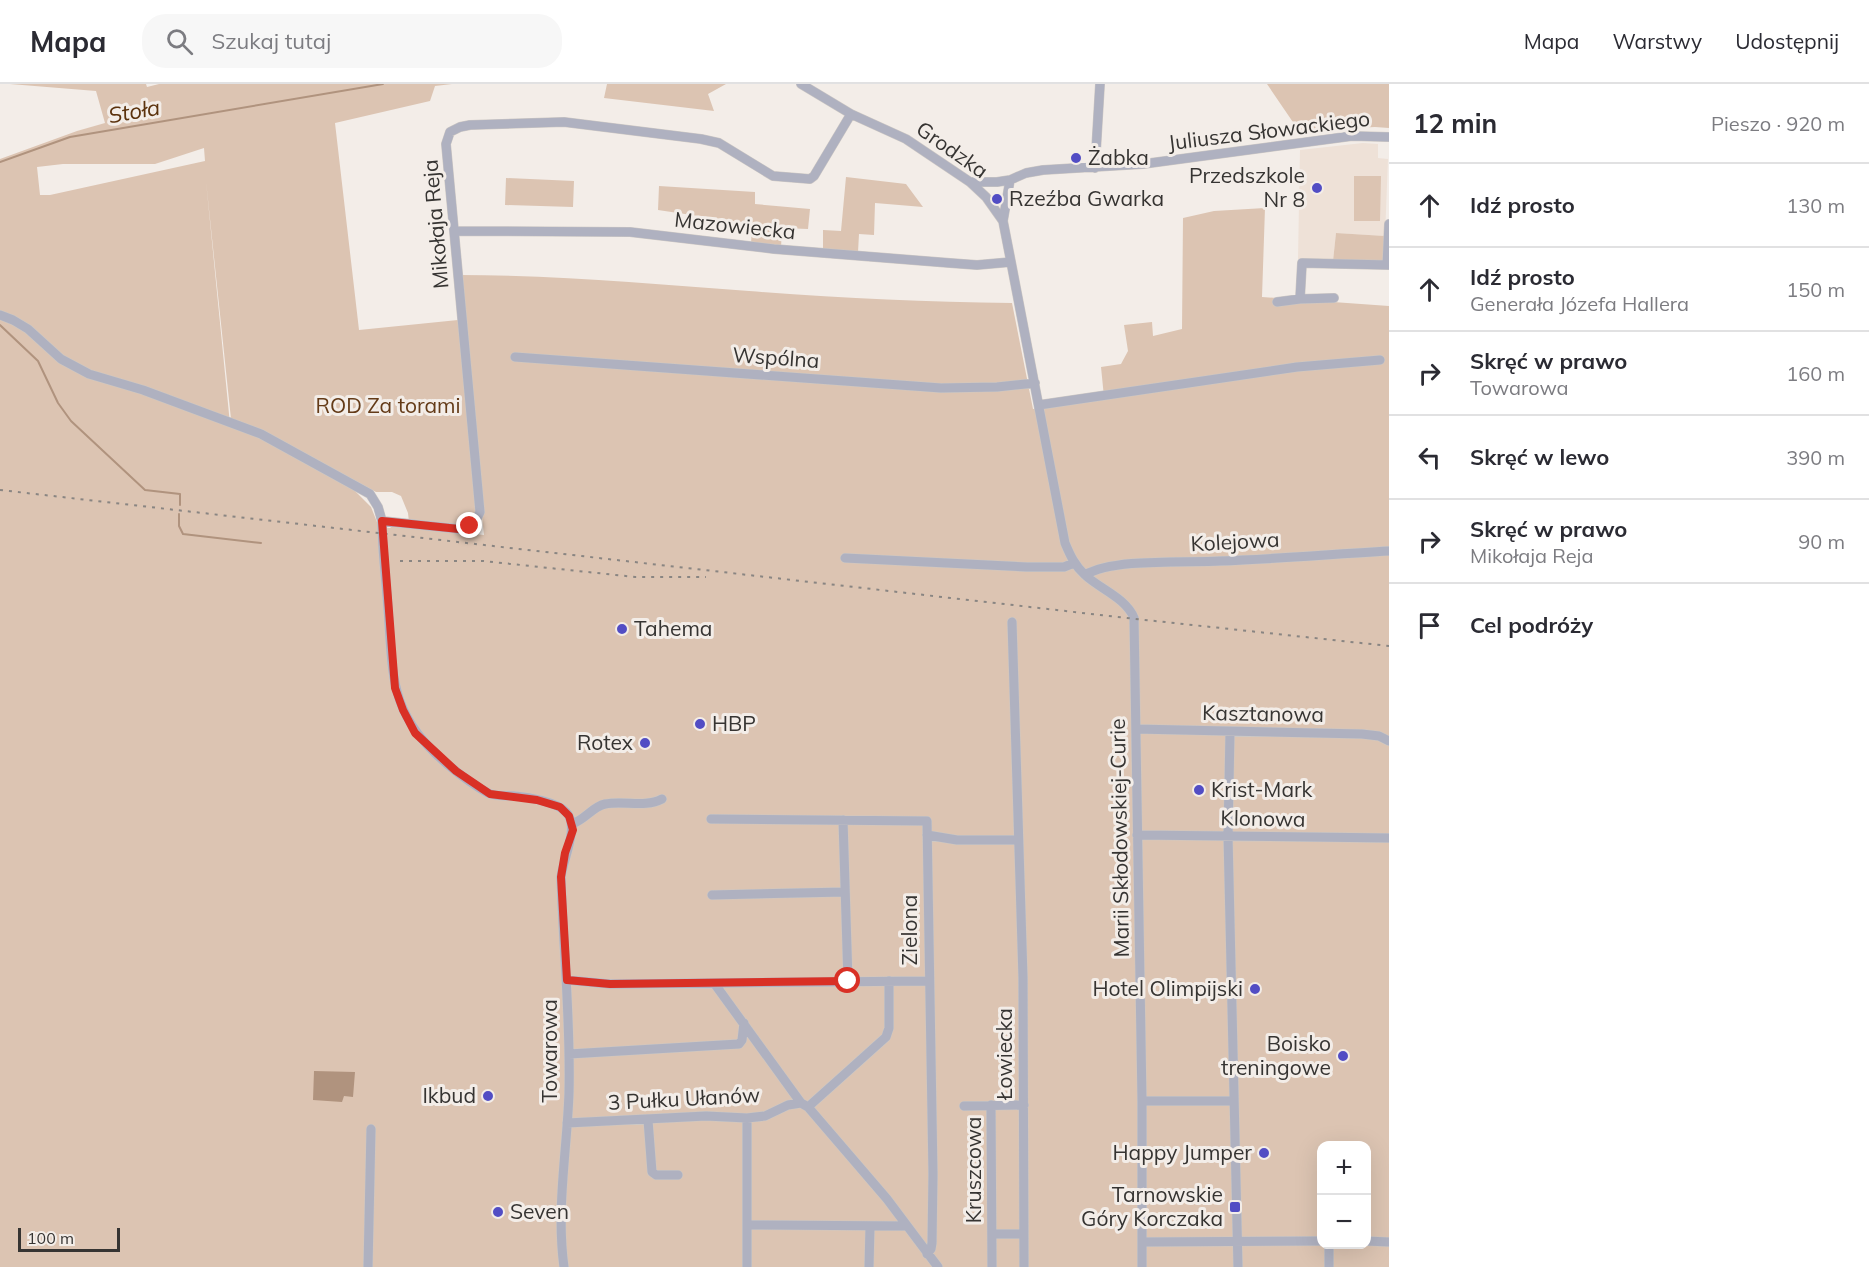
<!DOCTYPE html>
<html lang="pl">
<meta charset="utf-8">
<style>
body{margin:0;font-family:Mulish,sans-serif;background:#f7f7f7;color:#2b2b33}
.controls{position:absolute;right:18px;bottom:18px;display:grid;overflow:hidden;border-radius:12px;box-shadow:0 6px 24px #0002}
.controls button{width:54px;height:54px;display:grid;place-items:center;padding:0;border:0;border-bottom:2px solid #e1e1e2;background:#fff;color:#2b2b33;font:30px sans-serif}
.scale{position:absolute;left:18px;bottom:15px;width:102px;box-sizing:border-box;padding-left:6px;border:3px solid #363432;border-top:0;font-size:16px;line-height:21px;white-space:nowrap;color:#363432;-webkit-text-stroke:4px #f3ede8;paint-order:stroke}
.stop{position:absolute;width:18px;height:18px;margin:-14px;border:4px solid #d93025;border-radius:50%;background:#fff}
.stop.end{background:#d93025;border-color:#fff;box-shadow:0 2px 6px #0008}
.list{margin:0;padding:0;list-style:none}
h2{display:flex;justify-content:space-between;align-items:center;height:78px;margin:0;padding:0 24px;font-size:26px}
h2 small{font-size:20px;font-weight:400;color:#7c7c81}
.list li{display:grid;grid-template-columns:39px 1fr auto;gap:18px;align-items:center;box-sizing:border-box;height:84px;padding:0 24px;border-top:2px solid #e1e1e2}
.list b{display:block;font-size:22px;white-space:nowrap}
.list p{margin:0;font-size:20px;white-space:nowrap;color:#7c7c81}
.list em{font-size:20px;font-style:normal;color:#7c7c81}
.icon{flex:none;width:33px;height:33px;fill:none;stroke:currentColor;stroke-width:2;stroke-linecap:round;stroke-linejoin:round}
.map{position:relative;flex:none;width:1389px;height:1183px;overflow:hidden}
header{display:flex;align-items:center;gap:36px;box-sizing:border-box;height:84px;padding:0 30px;background:#fff;border-bottom:2px solid #e1e1e2}
header strong{font-size:28px}
nav{display:flex;gap:33px;margin-inline-start:auto;font-size:21px}
.search{width:420px;height:54px;background:#f7f7f7;display:flex;align-items:center;gap:15px;box-sizing:border-box;padding:0 21px;border-radius:24px;color:#7c7c81;font-size:22px}
main{display:flex}
aside{flex:1;background:#fff}
.map>svg:first-child{display:block}
.built{fill:#eee1d7}
.green{fill:#dcc4b2;fill-rule:evenodd}
.water{fill:#b0937e}
.lines{fill:none;stroke-linecap:round;stroke-linejoin:round}
.stream{stroke:#b0937e;stroke-width:2}
.minor-casing{stroke:#cdc8c4;stroke-width:10}
.minor{stroke:#afb1c0;stroke-width:9}
.rail{stroke:#898582;stroke-width:2;stroke-dasharray:3 6;stroke-linecap:butt}
.route{stroke:#d93025;stroke-width:8}
.poi-dot{fill:#524dc4;stroke:#f3ede8;stroke-width:2}
.labels{text-anchor:middle;stroke-width:6;stroke-linejoin:round;paint-order:stroke}
.street-label{font-size:21px;fill:#363432;stroke:#f3ede8}
.poi-label{font-size:21px;fill:#363432;stroke:#f3ede8;text-anchor:end}
.park-label{font-size:21px;fill:#643b18;stroke:#f3ede8}
.water-label{font-size:22px;font-style:italic;fill:#5b320d;stroke:#f3ede8}
</style>
<header>
<strong>Mapa</strong>
<div class="search"><svg class="icon" aria-label="search" viewBox="0 0 24 24"><circle cx="10" cy="10" r="6"/><path d="M15 15l6 6"/></svg>Szukaj tutaj</div>
<nav><a>Mapa</a><a>Warstwy</a><a>Udostępnij</a></nav>
</header>
<main>
<div class="map">
<svg width="1389" height="1183" viewBox="0 0 1389 1183">
<rect width="100%" height="100%" fill="#f3ede8"/>
<!-- built -->
<path class="built" d="M1363 59 1378 60V74L1388 75 1385 152 1336 149 1333 177 1298 175 1300 66Z"/>
<!-- green -->
<path class="green" d="M10 0H146L147 3 159 0H452L435 2 430 17 335 39 359 246 458 236 477 420 473 436 462 442 409 438 408 429 401 412 392 408H376L304 369 231 335 206 97 230 340 343 395 371 423 379 443 390 444 393 441 484 451 475 371 459 191C556 191 653 200 749 207 837 214 924 218 1012 219L1033 325 1104 313 1101 283 1121 280 1128 267 1124 241 1152 238 1153 252 1182 245 1183 134 1214 127 1265 124 1262 213 1389 222V1183H0V75L77 47 105 39 96 7ZM204 64 205 77 50 111H40L37 83 63 80H155ZM1322 1062H1366V1160H1322Z
M607 0H726L708 10 714 27 604 14Z
M1267 0H1389V44L1375 43 1299 47Z
M1354 92H1381L1380 137H1354Z
M846 93 906 100 923 123 875 119 874 151 859 150 858 168 823 167V146L841 147Z
M506 94 574 97 573 123 505 121Z
M659 102 755 108V120L810 125 808 145 782 144 781 164 751 161 752 140 658 126Z
M1336 149 1385 152V177H1333Z"/>
<!-- water -->
<path class="water" d="M314 987 355 988 353 1013 344 1012 342 1018 313 1016Z"/>
<g class="lines">
<!-- stream -->
<path class="stream" d="M0 78 70 53 383 0
M0 241 38 277 58 319 71 337 145 406 180 410V421
M179 430V442L183 450 261 459"/>
<!-- minor casing -->
<g class="minor-casing">
<path id="minor" d="M801 0 851 30 906 55 970 98 986 113 1003 137 1011 178 1065 459C1070 471 1075 482 1085 491 1100 505 1126 514 1134 534L1142 1017V1183
M1095 84 1100 0
M970 98H997L1010 96 1026 89 1043 86 1143 80 1352 52 1389 53
M1003 137 1010 96
M455 147 630 148 774 165 950 179 977 181 1011 178
M1387 181 1389 140
M1300 215 1302 179 1389 181
M1277 218 1300 215 1334 214
M0 231 13 236 28 245 61 275 89 290 143 306 261 350 370 410 378 423 382 437C382 466 386 495 388 524 393 593 389 631 447 680 459 690 473 701 488 709 496 713 505 711 515 712 528 713 557 718 566 728 580 742 563 775 561 793 563 865 571 937 569 1009 567 1067 556 1125 564 1183
M515 273 941 304 997 303 1035 299
M1039 321 1297 283 1380 276
M382 437 459 445C469 444 476 438 480 428L446 60 450 48 460 43 470 41 564 38 701 55 719 59 773 92 810 95 814 92 851 30
M845 474 1027 483H1064L1074 479
M1085 491C1114 474 1185 479 1220 477 1276 475 1333 470 1389 467
M1012 538 1023 894 1024 1183
M1136 645 1362 650 1379 652 1389 657
M1230 648 1228 752 1238 1183
M711 735 927 737 933 1090 932 1159 931 1165 927 1170
M843 736 848 897
M572 740C586 735 592 723 605 720 623 716 645 724 662 715
M927 751 957 756H1018
M1137 751 1389 754
M712 811 845 808
M567 896 610 900 929 897
M714 899 801 1019 808 1023 887 1115 938 1183
M569 970 739 960 742 956 744 939
M1142 1017H1234
M991 1021 992 1183
M964 1022 1024 1021
M808 1023 886 953 889 944V897
M648 1036 652 1088 656 1091H678
M567 1039 706 1032 747 1034 765 1032 788 1021 801 1019
M747 1141 907 1142
M992 1150H1024
M1366 1157 1389 1158
M1142 1158 1322 1157
M368 1183 371 1045
M747 1183V1034
M869 1183 870 1143
M1329 1183V1160"/>
</g>
<!-- minor -->
<use href="#minor" class="minor"/>
<!-- rail -->
<path class="rail" d="M0 406 1127 534 1389 562
M400 477H483L635 493H706"/>
</g>
<g class="lines">
<!-- route -->
<path class="route" d="M470 442 459 445 382 437 395 604 403 626 415 649 456 687 490 710 537 716 560 723 569 732 573 746 565 769 561 793 567 896 610 900 848 897"/>
</g>
<!-- markers -->
<g class="poi-dot">
<circle cx="1076" cy="74" r="6"/>
<circle cx="1317" cy="104" r="6"/>
<circle cx="997" cy="115" r="6"/>
<circle cx="622" cy="545" r="6"/>
<circle cx="700" cy="640" r="6"/>
<circle cx="645" cy="659" r="6"/>
<circle cx="1199" cy="706" r="6"/>
<circle cx="1255" cy="905" r="6"/>
<circle cx="1343" cy="972" r="6"/>
<circle cx="488" cy="1012" r="6"/>
<circle cx="1264" cy="1069" r="6"/>
<rect x="1229" y="1117" width="12" height="12" rx="3"/>
<circle cx="498" cy="1128" r="6"/>
</g>
<g class="labels">
<!-- street labels -->
<g class="street-label">
<text transform="translate(1269 47) rotate(-7)" y="7">Juliusza Słowackiego</text>
<text transform="translate(952 66) rotate(35)" y="7">Grodzka</text>
<text transform="translate(436 140) rotate(-95)" y="7">Mikołaja Reja</text>
<text transform="translate(735 142) rotate(6)" y="7">Mazowiecka</text>
<text transform="translate(776 274) rotate(4)" y="7">Wspólna</text>
<text transform="translate(1235 458) rotate(-3)" y="7">Kolejowa</text>
<text transform="translate(1263 630) rotate(1)" y="7">Kasztanowa</text>
<text transform="translate(1263 735) rotate(1)" y="7">Klonowa</text>
<text transform="translate(1120 754) rotate(-91)" y="7">Marii Skłodowskiej-Curie</text>
<text transform="translate(910 846) rotate(-90)" y="7">Zielona</text>
<text transform="translate(550 967) rotate(-90)" y="7">Towarowa</text>
<text transform="translate(1005 970) rotate(-90)" y="7">Łowiecka</text>
<text transform="translate(684 1015) rotate(-3)" y="7">3 Pułku Ułanów</text>
<text transform="translate(974 1086) rotate(-90)" y="7">Kruszcowa</text>
</g>
<!-- poi labels -->
<g class="poi-label">
<text x="1088" y="81" text-anchor="start">Żabka</text>
<text x="1305" y="99">Przedszkole<tspan x="1305" dy="24">Nr 8</tspan></text>
<text x="1009" y="122" text-anchor="start">Rzeźba Gwarka</text>
<text x="634" y="552" text-anchor="start">Tahema</text>
<text x="712" y="647" text-anchor="start">HBP</text>
<text x="633" y="666">Rotex</text>
<text x="1211" y="713" text-anchor="start">Krist-Mark</text>
<text x="1243" y="912">Hotel Olimpijski</text>
<text x="1331" y="967">Boisko<tspan x="1331" dy="24">treningowe</tspan></text>
<text x="476" y="1019">Ikbud</text>
<text x="1252" y="1076">Happy Jumper</text>
<text x="1223" y="1118">Tarnowskie<tspan x="1223" dy="24">Góry Korczaka</tspan></text>
<text x="510" y="1135" text-anchor="start">Seven</text>
</g>
<!-- park labels -->
<g class="park-label">
<text x="388" y="329">ROD Za torami</text>
</g>
<!-- water labels -->
<g class="water-label">
<text transform="translate(134 27) rotate(-10)" y="8">Stoła</text>
</g>
</g>
</svg>
<div class="controls">
<button>+</button>
<button>−</button>
</div>
<div class="scale">100 m</div>
<div class="stop" style="left:848px;top:897px"></div>
<div class="stop end" style="left:470px;top:442px"></div>
</div>
<aside>
<h2>12 min<small>Pieszo · 920 m</small></h2>
<ul class="list">
<li><svg class="icon" aria-label="ahead" viewBox="0 0 24 24"><path d="M12 20V5M6 11l6-6 6 6"/></svg><div><b>Idź prosto</b></div><em>130 m</em></li>
<li><svg class="icon" aria-label="ahead" viewBox="0 0 24 24"><path d="M12 20V5M6 11l6-6 6 6"/></svg><div><b>Idź prosto</b><p>Generała Józefa Hallera</p></div><em>150 m</em></li>
<li><svg class="icon" aria-label="right" viewBox="0 0 24 24"><path d="M7 20v-9h11M14 6l5 5-5 5"/></svg><div><b>Skręć w prawo</b><p>Towarowa</p></div><em>160 m</em></li>
<li><svg class="icon" aria-label="left" viewBox="0 0 24 24"><path d="M17 20v-9H6M10 6l-5 5 5 5"/></svg><div><b>Skręć w lewo</b></div><em>390 m</em></li>
<li><svg class="icon" aria-label="right" viewBox="0 0 24 24"><path d="M7 20v-9h11M14 6l5 5-5 5"/></svg><div><b>Skręć w prawo</b><p>Mikołaja Reja</p></div><em>90 m</em></li>
<li><svg class="icon" aria-label="arrive" viewBox="0 0 24 24"><path d="M6 21V4h12l-3 4 3 4H6"/></svg><div><b>Cel podróży</b></div></li>
</ul>
</aside>
</main>
